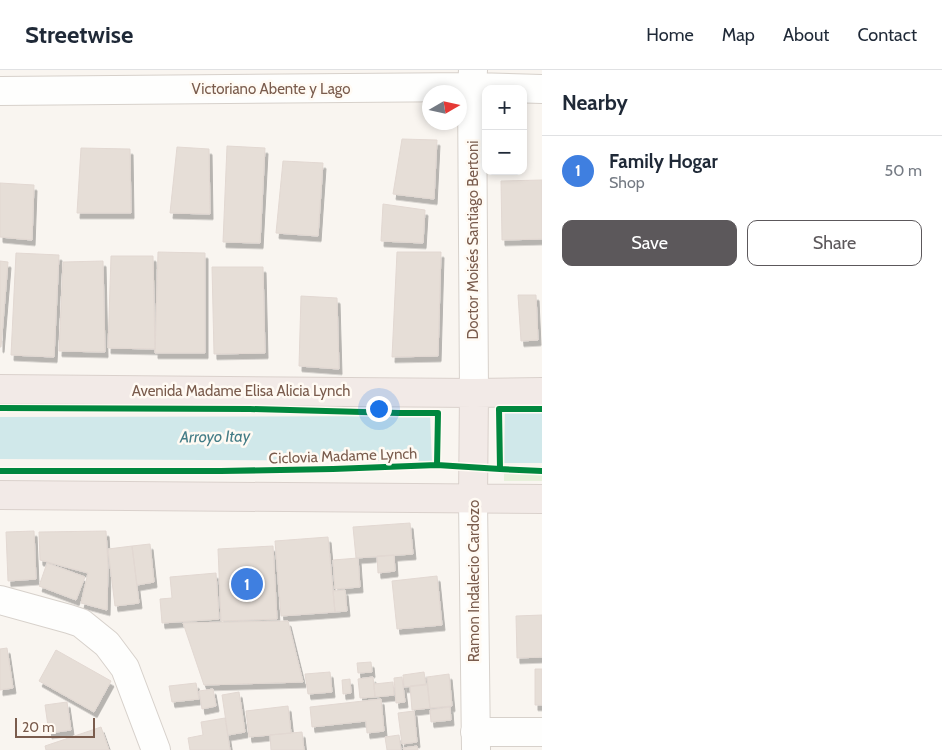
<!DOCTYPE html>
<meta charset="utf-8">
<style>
body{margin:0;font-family:Cabin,sans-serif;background:#f6f6f7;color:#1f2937}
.controls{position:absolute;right:15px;top:15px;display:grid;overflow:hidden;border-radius:10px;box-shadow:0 2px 8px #0003}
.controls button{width:45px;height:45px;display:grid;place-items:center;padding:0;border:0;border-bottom:1px solid #e0e1e3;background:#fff;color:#1f2937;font:25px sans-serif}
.compass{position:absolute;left:422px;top:15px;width:45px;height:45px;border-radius:50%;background:#fff;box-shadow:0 2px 8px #0003;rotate:81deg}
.scale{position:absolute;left:15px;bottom:12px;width:80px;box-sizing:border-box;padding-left:5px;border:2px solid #7a5c4d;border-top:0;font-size:14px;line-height:18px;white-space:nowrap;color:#7a5c4d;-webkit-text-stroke:4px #fffaf3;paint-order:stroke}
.you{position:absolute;left:378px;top:338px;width:18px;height:18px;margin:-12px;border:4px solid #fff;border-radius:50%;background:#1a73e8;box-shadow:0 0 0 8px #1a73e833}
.badge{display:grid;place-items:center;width:32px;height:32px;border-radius:50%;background:#5c585b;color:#fff;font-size:16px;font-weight:700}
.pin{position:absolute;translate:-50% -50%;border:2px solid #fff;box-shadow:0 1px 5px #0006}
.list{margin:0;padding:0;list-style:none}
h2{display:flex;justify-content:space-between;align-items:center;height:65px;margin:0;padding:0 20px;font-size:21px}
h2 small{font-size:16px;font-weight:400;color:#747a83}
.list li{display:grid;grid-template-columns:32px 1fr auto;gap:15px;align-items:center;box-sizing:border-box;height:70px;padding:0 20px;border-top:1px solid #e0e1e3}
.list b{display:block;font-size:19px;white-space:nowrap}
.list p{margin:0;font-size:16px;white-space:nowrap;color:#747a83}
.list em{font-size:16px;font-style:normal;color:#747a83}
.actions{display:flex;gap:10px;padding:15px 20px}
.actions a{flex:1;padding:11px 0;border:1px solid #5c585b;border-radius:10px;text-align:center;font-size:18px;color:#5c585b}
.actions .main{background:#5c585b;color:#fff}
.map{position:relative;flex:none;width:542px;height:680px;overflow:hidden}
header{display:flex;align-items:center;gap:30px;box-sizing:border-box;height:70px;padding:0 25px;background:#fff;border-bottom:1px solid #e0e1e3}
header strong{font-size:24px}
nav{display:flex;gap:28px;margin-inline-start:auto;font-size:18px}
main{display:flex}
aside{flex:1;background:#fff}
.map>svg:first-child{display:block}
.green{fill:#e7f0db}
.water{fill:#d0e8ea}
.pier{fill:#f9f5f0}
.building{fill:#e6ded7;stroke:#e2d8d2;filter:url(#shadow)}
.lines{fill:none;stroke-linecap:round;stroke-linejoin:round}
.minor-casing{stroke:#d7d1cb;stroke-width:30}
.highway-casing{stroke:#dad1cc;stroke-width:30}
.minor{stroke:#fefefd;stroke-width:28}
.highway{stroke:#f2eae7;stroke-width:28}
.cycleway-casing{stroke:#fffaf3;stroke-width:9}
.cycleway{stroke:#00873e;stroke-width:6}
.labels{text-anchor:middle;stroke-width:5;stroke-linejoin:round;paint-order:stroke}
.street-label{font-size:15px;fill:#7a5c4d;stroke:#fffaf3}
.water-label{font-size:16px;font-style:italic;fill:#437c86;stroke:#fffaf3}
</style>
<header>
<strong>Streetwise</strong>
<nav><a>Home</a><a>Map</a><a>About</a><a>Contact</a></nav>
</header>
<main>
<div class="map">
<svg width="542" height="680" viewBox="0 0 542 680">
<defs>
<filter id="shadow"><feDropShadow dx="3" dy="5.5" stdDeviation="0" flood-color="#0004"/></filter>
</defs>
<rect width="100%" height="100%" fill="#f9f5f0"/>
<!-- green -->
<path class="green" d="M504 396H542V411H504Z"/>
<!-- water -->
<path class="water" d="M505 343H542V393H504Z
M436 346V391L0 389V347Z"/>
<!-- pier -->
<path class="pier" d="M430 343H437L439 346 438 391 436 394H432Z"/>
<!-- building -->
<path class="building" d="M402 69 437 70 434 129 393 124Z
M227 76 265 78 260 173 223 172Z
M177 77 209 79 210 144 170 143Z
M81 78 130 79 131 143H77Z
M283 91 323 93 318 166 276 163Z
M542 110V169L502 170 501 111Z
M0 113 34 115 32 170 0 167Z
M383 134 425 140 423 173 381 171Z
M158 182 205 183V283H155Z
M397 182H441L438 286 392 287Z
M16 183 59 185 54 287 11 285Z
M111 186H153L155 279 108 278Z
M0 191 8 192 1 277H0Z
M103 191 105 282 59 281 63 192Z
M212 197H263L265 283 214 284Z
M518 225H536L538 270 521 271Z
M301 226 337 228 339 299 299 296Z
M410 453 413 484 356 488 353 457Z
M34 461 36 509 8 511 6 462Z
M106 461 108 496 107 540 81 533 88 503 40 490 39 462Z
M328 467 335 542 281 546 275 471Z
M150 474 154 512 137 515 132 476Z
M132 476 139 533 115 536 108 479Z
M273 476 277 549 221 551 218 479Z
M394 485 395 501 378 503 377 486Z
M358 488 360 517 335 519 333 490Z
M47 493 85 507 76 530 39 516Z
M216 503 219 549 162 553 160 529 172 528 170 507Z
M437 506 442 555 397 559 392 511Z
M345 520 347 541 335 542 333 521Z
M542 545V587L517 588 516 546Z
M288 551 303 612 204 615 183 553Z
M7 578 13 618 0 620V579Z
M56 580 111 611 94 642 39 611Z
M371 592 372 602 358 603 357 593Z
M535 599H542V635H535Z
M330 602 332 622 308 624 305 604Z
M424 602 426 615 404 617 403 605Z
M449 604 452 636 430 638 427 607Z
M373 607 375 627 360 628 358 609Z
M402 607 405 632 396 633 394 608Z
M350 609 351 623 343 624 342 610Z
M393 612 394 625 375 627 374 614Z
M196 613 199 629 172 632 169 616Z
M427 614 430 638 412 640 410 616Z
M213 619 216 636 202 639 199 621Z
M239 622 245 662 228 665 222 625Z
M381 629 384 661 367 663 366 651 312 657 310 637Z
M67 632 71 660 49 663 45 635Z
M288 636 291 663 249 667 246 641Z
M450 637 451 650 431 652 430 640Z
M414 641 417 672 402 674 398 643Z
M225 648 230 680H190L188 668 203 665 201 652Z
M101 657 109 680H46L45 676Z
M302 662 304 680H271L270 665Z
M399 665 401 680H387L385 667Z
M417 676 418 680H404L403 678Z"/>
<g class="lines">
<!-- minor casing -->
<g class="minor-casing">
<path id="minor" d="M473 0 472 17 474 323
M0 21 472 17 542 19
M473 429 476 680
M0 530 69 549 81 553 107 574 125 598 156 680
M475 662H542"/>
</g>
<!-- highway casing -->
<g class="highway-casing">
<path id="highway" d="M0 319 474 323 542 322
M0 425 542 429
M473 429 474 323"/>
</g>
<!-- minor -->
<use href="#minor" class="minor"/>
<!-- highway -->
<use href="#highway" class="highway"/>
<!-- cycleway casing -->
<g class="cycleway-casing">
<path id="cycleway" d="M0 338 250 339 398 343H438L437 395
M542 339H499L500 399 542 401
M0 401H221L333 399 437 395 500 399"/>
</g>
<!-- cycleway -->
<use href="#cycleway" class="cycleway"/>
</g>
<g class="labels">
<!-- street labels -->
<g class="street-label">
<text x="271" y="24">Victoriano Abente y Lago</text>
<text transform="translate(473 170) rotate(-90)" y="5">Doctor Moisés Santiago Bertoni</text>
<text x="241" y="326">Avenida Madame Elisa Alicia Lynch</text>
<text transform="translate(343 386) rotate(-2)" y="5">Ciclovia Madame Lynch</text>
<text transform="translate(474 511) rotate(-90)" y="5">Ramon Indalecio Cardozo</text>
</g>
<!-- water labels -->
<g class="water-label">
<text transform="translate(215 366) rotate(-1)" y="6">Arroyo Itay</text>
</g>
</g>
</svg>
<div class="controls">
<button>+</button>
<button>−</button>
</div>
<svg class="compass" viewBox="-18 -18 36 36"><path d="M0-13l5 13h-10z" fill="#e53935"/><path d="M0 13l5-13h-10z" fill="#747a83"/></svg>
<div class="scale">20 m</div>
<div class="you"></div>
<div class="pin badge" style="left:247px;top:514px;background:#3f7fe0">1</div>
</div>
<aside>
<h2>Nearby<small></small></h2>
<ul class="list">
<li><span class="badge" style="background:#3f7fe0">1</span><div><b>Family Hogar</b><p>Shop</p></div><em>50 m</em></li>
</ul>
<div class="actions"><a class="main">Save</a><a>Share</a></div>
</aside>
</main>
